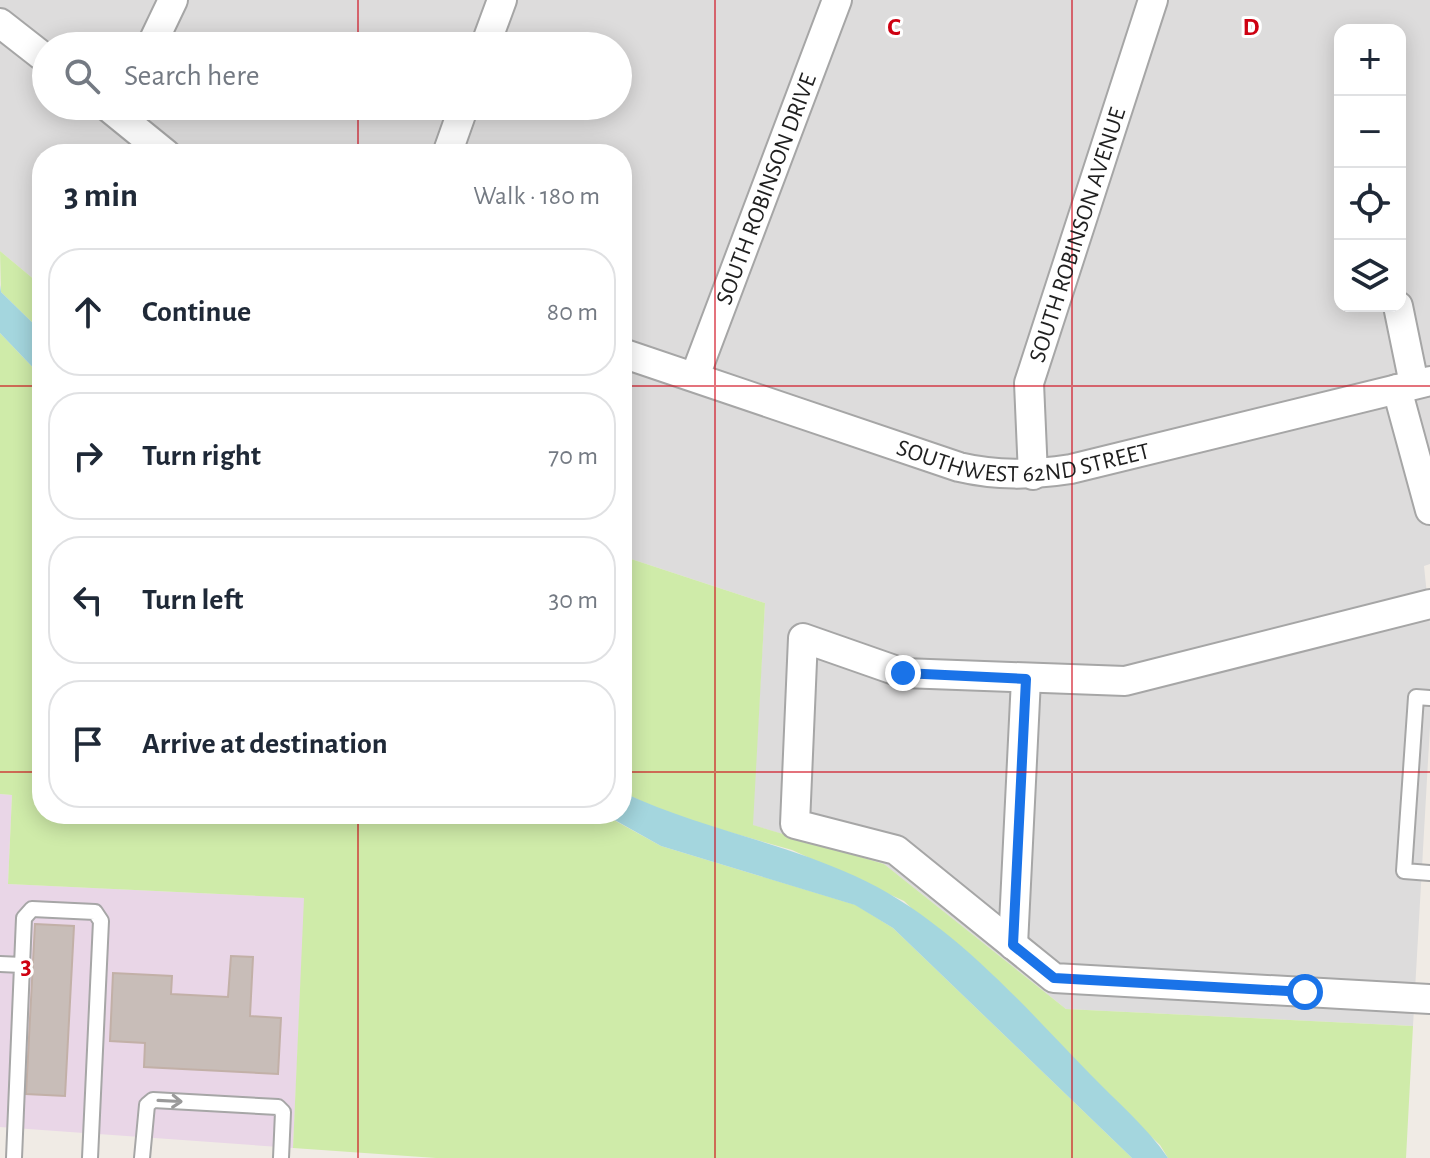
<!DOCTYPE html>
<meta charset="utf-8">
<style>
body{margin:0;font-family:"Alegreya Sans",sans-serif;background:#f2f2f3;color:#1f2937}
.controls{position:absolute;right:24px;top:24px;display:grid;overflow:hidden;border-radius:16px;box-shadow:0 4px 20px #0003}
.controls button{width:72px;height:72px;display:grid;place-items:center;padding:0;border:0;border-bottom:2px solid #e0e1e3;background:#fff;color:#1f2937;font:40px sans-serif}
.stop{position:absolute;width:24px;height:24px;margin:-18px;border:6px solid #1a73e8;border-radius:50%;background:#fff}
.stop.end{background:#1a73e8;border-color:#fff;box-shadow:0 2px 8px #0008}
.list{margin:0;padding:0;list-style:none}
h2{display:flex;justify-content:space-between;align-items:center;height:104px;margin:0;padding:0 32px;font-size:34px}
h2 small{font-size:26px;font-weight:400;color:#747a83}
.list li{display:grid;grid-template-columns:52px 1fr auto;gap:24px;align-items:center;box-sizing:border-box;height:128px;margin:0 16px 16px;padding:0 16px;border:2px solid #e0e1e3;border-radius:32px}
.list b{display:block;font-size:30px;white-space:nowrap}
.list em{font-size:26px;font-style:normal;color:#747a83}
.icon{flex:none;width:44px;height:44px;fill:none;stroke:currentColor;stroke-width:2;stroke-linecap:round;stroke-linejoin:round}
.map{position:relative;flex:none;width:1430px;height:1158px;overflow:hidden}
.search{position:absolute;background:#fff;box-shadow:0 4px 20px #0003;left:32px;top:32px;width:600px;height:88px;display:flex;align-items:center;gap:20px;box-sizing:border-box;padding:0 28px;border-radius:44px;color:#747a83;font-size:30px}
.panel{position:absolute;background:#fff;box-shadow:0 4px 20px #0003;left:32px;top:144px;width:600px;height:680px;border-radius:32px}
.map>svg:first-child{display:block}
.residential{fill:#dddcdc;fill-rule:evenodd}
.industrial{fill:#e9d6e7}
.grass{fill:#cfeba9}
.water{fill:#a4d6de}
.building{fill:#c8bdb8;stroke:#c2b0a7;stroke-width:2}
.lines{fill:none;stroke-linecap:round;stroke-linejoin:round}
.service-casing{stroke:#a6a6a6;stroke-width:18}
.minor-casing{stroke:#a6a6a6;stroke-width:32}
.service{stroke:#fff;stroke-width:14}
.minor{stroke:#fff;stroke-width:28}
.oneway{stroke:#9a9a9a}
.route{stroke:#1a73e8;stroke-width:10}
.grid{fill:none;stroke:#ce0011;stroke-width:2;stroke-opacity:0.55}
.labels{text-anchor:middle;stroke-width:6;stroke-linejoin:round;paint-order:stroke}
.street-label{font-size:24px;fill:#1f1f1f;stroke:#fff}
.grid-label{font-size:26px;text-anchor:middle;font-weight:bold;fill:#ce0011;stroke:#fff;stroke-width:6;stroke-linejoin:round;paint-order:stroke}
</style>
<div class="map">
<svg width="1430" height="1158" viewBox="0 0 1430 1158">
<rect width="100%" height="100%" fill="#f0ebe5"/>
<!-- residential -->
<path class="residential" d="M0 0H1430V564L1424 566 1430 624V726L1413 1026 1066 1009 884 864 752 825 765 603 622 556V154H42V286L0 251ZM1340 30H1400V306H1340ZM46 46H618V106H46Z"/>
<!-- industrial -->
<path class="industrial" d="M0 794 12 795 8 884 305 898 293 1148 0 1127Z"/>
<!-- grass -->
<path class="grass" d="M0 251 42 286V332L1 292Z
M0 333 42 377V814H603L661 846 856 905 893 928 1132 1158H436L293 1148 304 898 8 884 12 795 0 794Z
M622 556 765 603 753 825 884 864 1066 1009 1413 1026 1406 1158H1168L1160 1145 904 901 792 850 673 816 622 792Z"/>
<!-- water -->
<path class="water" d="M0 285 1 292 42 332V377L0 333Z
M622 792C698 828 779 841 855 876 948 918 1020 1002 1090 1074 1116 1101 1147 1127 1168 1158H1132L893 928 855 905 661 846 604 814H622Z"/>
<!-- building -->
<path class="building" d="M35 924 74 926 65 1096 26 1094Z
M231 956 253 957 250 1016 281 1018 278 1074 144 1067 145 1043 110 1041 113 973 172 976 171 994 228 997Z"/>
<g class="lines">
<!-- service casing -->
<g class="service-casing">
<path id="service" d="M1430 698 1416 697 1404 871 1430 873
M0 964 22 965
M14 1158 24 918 32 909 95 912 101 921 90 1158
M142 1158 147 1105 153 1100 278 1107 283 1112 281 1158"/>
</g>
<!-- minor casing -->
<g class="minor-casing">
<g id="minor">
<path d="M0 23 46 59"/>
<path d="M151 46 173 0"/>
<path d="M485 46 502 0"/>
<path d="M107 106 166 154"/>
<path d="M447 154 464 106"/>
<path d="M1398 306 1414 384"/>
<path id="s1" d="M622 353 959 467C997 476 1032 475 1071 469L1430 381"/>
<path id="s2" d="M695 376 837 0"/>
<path d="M1397 389 1430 510"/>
<path id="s3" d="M1033 475 1029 383 1153 0"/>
<path d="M1430 604 1125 681 903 673 803 638 795 824 896 850 1054 978 1430 999"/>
<path d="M1013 945 1026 679"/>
</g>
</g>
<!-- service -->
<use href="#service" class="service"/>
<!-- minor -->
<use href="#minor" class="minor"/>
</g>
<!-- one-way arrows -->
<defs><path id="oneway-shaft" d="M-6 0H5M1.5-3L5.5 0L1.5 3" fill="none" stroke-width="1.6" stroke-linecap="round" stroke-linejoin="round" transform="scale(2)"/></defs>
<use class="oneway" href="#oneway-shaft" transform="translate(170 1101) rotate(3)"/>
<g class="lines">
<!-- route -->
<path class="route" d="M903 673 1026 679 1013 945 1054 978 1305 992"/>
</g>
<!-- grid -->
<path class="grid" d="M358 0V46M715 0V1158M1072 0V1158M358 106V154M0 386H42M622 386H1430M0 772H42M622 772H1430M358 814V1158"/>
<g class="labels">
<!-- street labels -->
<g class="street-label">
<text dy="8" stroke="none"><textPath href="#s2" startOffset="200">SOUTH ROBINSON DRIVE</textPath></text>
<text dy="8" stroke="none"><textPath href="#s3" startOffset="248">SOUTH ROBINSON AVENUE</textPath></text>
<text dy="8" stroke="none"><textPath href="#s1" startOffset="420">SOUTHWEST 62ND STREET</textPath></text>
</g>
</g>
<g class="grid-label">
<text x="894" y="35">C</text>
<text x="1251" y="35">D</text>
<text x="26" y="974">3</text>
</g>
</svg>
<div class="controls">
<button>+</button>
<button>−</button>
<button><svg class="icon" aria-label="locate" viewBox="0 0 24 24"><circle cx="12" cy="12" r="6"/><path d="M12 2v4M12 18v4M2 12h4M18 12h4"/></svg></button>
<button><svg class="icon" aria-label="layers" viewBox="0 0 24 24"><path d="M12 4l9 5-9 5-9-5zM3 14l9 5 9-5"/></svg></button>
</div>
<div class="stop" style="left:1305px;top:992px"></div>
<div class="stop end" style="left:903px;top:673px"></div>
<div class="search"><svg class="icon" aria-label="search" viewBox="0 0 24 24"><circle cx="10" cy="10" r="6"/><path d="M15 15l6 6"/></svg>Search here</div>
<section class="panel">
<h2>3 min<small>Walk · 180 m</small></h2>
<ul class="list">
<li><svg class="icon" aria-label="ahead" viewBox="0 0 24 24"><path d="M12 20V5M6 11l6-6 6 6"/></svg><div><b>Continue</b></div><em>80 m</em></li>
<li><svg class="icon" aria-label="right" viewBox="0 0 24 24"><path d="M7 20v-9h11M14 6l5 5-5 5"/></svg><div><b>Turn right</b></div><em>70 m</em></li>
<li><svg class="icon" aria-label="left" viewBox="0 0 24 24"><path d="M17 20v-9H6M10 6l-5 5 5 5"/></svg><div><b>Turn left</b></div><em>30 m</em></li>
<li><svg class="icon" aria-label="arrive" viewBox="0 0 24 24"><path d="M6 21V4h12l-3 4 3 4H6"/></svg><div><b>Arrive at destination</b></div></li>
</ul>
</section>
</div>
